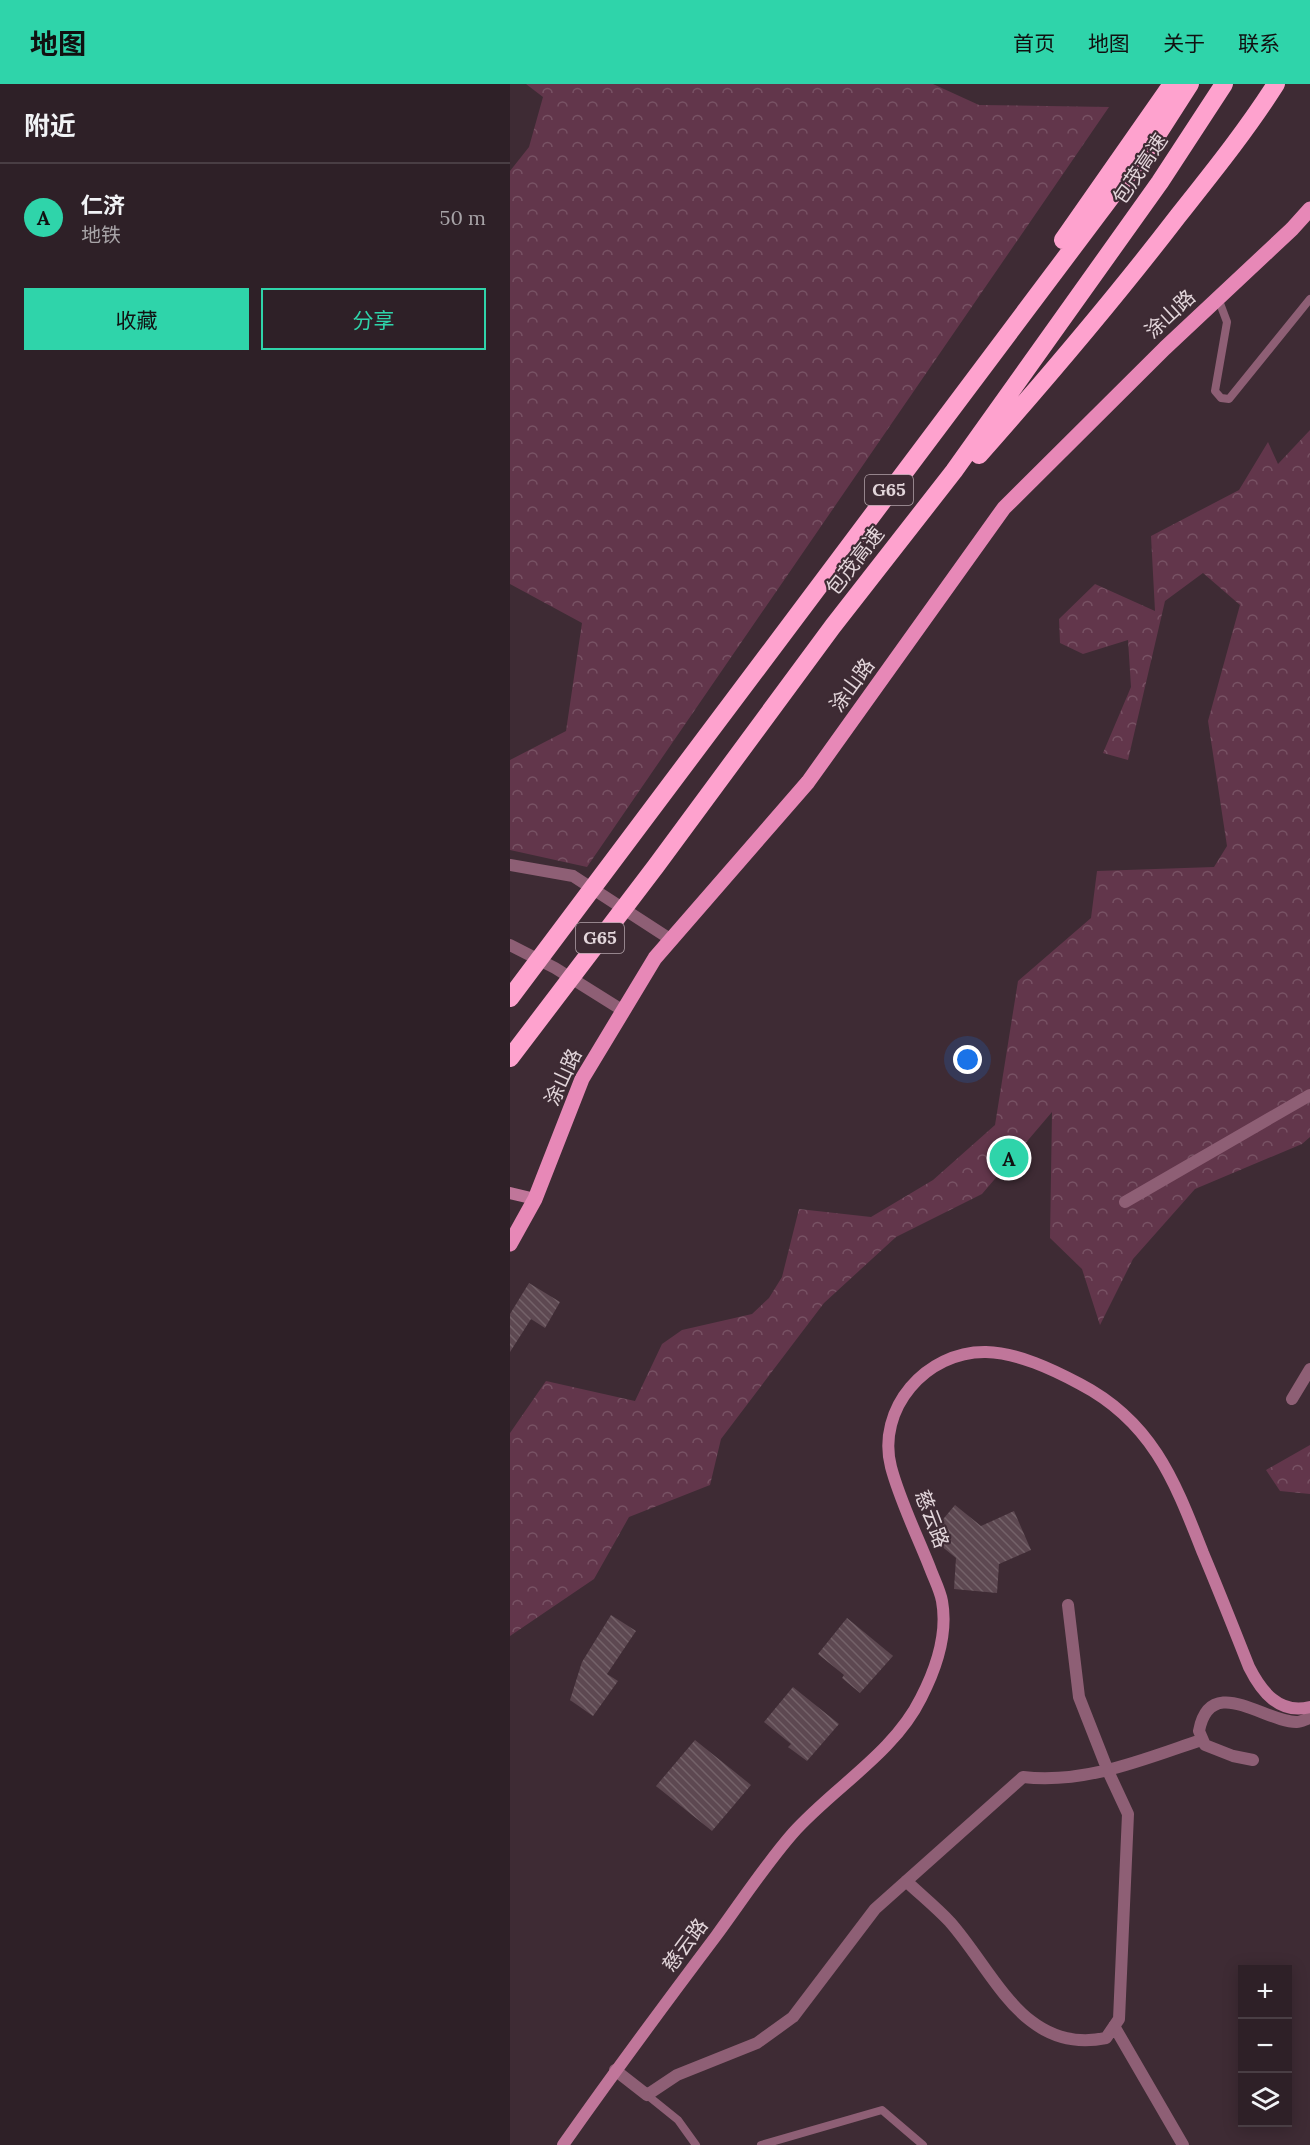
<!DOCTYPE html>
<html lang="zh">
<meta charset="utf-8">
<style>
body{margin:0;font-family:Lora,"Noto Sans SC",serif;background:#3a2d33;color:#f1f3f6}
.controls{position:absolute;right:18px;bottom:18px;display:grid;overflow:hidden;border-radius:0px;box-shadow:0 3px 15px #0003}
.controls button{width:54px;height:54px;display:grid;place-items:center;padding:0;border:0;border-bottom:2px solid #493e44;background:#2e2027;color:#f1f3f6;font:30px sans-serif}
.you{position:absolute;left:458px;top:976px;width:21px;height:21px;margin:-15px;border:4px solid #fff;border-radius:50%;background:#1a73e8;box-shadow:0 0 0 9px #1a73e833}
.badge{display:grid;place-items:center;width:39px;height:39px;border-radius:50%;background:#2fd4aa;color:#111;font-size:20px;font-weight:700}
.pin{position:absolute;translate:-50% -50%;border:3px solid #fff;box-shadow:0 2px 6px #0006}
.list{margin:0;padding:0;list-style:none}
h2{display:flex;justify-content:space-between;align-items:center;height:78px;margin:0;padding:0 24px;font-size:26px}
h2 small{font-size:20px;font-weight:400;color:#a7a3a7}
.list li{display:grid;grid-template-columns:39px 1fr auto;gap:18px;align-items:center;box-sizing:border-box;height:108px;padding:0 24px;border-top:2px solid #493e44}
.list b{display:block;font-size:22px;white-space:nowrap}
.list p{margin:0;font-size:20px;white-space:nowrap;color:#a7a3a7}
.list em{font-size:20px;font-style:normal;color:#a7a3a7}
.actions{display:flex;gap:12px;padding:18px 24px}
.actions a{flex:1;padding:14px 0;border:2px solid #2fd4aa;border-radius:0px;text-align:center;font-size:21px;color:#2fd4aa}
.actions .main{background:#2fd4aa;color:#111}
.icon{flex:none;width:33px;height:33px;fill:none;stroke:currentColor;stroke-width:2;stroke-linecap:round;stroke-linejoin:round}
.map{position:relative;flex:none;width:800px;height:2061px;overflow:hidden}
header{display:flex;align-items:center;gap:36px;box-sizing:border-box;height:84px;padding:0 30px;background:#2fd4aa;color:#111}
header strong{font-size:28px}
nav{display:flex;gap:33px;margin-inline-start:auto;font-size:21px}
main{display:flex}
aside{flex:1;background:#2e2027}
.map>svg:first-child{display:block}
.forest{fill:url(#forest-crowns)}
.building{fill:url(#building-back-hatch)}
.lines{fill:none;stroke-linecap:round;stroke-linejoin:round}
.lane{stroke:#8e5f75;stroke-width:8}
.street{stroke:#8e5f75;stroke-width:12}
.secondary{stroke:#c0769a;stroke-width:12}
.primary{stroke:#e788b7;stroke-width:15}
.highway{stroke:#fea2ce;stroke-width:18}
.labels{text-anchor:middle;stroke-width:4.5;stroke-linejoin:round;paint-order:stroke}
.shield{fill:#3e2b34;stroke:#b2a3a9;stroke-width:1.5}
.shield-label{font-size:18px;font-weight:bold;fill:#e3d6db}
.street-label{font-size:20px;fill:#e3d6db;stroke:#3e2b34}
</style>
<header>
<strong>地图</strong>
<nav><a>首页</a><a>地图</a><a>关于</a><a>联系</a></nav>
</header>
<main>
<aside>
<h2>附近<small></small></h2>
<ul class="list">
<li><span class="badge">A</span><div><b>仁济</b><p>地铁</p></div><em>50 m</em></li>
</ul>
<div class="actions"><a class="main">收藏</a><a>分享</a></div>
</aside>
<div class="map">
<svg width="800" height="2061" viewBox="0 0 800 2061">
<defs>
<pattern id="forest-crowns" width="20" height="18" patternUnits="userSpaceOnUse" patternTransform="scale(1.5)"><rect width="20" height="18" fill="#62364b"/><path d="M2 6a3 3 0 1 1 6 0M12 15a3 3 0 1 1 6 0" fill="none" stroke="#785264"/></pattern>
<pattern id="building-back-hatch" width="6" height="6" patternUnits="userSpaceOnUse" patternTransform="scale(1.5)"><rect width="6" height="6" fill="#5d4851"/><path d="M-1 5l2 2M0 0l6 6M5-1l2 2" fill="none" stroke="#746269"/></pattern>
</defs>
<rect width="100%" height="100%" fill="#3e2b34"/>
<!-- forest -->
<path class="forest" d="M16 0H423L469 21 599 23 77 783 0 766V676L56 647 72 539 0 500V87L19 63 33 13Z
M800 346V1053L792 1060 685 1105 623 1175 590 1241 572 1185 540 1154 542 1028 472 1110 386 1153 314 1219 211 1355 200 1401 119 1433 84 1495 0 1552V1349L36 1297 125 1317 152 1260 172 1246 242 1230 259 1214 272 1193 289 1125 361 1133 423 1096 485 1041 508 897 581 834 587 787 704 783 717 762 698 637 730 521 693 489 655 517 618 676 593 669 621 603 618 556 573 570 550 559 549 535 585 500 645 527 641 452 729 406 758 358 768 380Z
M800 1361V1410L770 1407 756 1386Z"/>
<!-- building -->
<path class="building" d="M19 1199 50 1218 35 1244 21 1235 0 1268V1230Z
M445 1421 471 1442 504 1427 521 1466 489 1480 487 1509 444 1505 446 1474 419 1452Z
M101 1531 126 1547 97 1590 108 1597 83 1632 60 1616 72 1578Z
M337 1534 383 1572 350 1609 332 1594 334 1591 308 1570Z
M283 1603 329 1640 297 1677 278 1663 281 1660 254 1638Z
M185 1656 241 1701 202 1747 146 1702Z"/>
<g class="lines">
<!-- lane -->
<path class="lane" d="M708 214 717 238 705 307 711 314 719 315 800 215
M137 2011 168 2036 186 2061
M251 2061 372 2026 413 2061"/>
<!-- street -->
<path class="street" d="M0 781 63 792 160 855
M0 861 45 884 112 926
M615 1118 800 1011
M782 1315 800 1285
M743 1676 723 1672 695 1661 689 1647C700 1588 756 1639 787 1638 791 1638 796 1635 800 1634
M396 1797C411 1811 427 1824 440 1838 485 1889 514 1971 596 1954L609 1935 618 1730 598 1687 569 1613 558 1521
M604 1942 673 2061
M105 1986 137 2011 167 1991 247 1959 283 1933 365 1825 513 1693C575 1700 632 1676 691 1656"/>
<!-- secondary -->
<path class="secondary" d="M0 1109 25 1115
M53 2061C103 1990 154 1921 206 1852 231 1818 255 1781 283 1749 323 1704 384 1669 411 1614 426 1585 438 1550 432 1517 430 1506 424 1495 420 1484 407 1451 390 1417 381 1383 366 1325 416 1267 476 1268 508 1269 542 1285 570 1300 643 1338 665 1398 693 1469 709 1507 724 1545 739 1583 751 1607 769 1631 800 1623"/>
<!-- primary -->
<path class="primary" d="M0 1160 25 1115 72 995 145 874 298 698 494 424 655 264 782 145 800 125"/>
<!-- highway -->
<path class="highway" d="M553 156 662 0
M469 371C538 293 605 214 668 132 702 89 736 47 766 0
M0 914 646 53 680 0
M0 974 146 782 323 542 444 387 650 98 714 0"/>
</g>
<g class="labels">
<!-- shield labels -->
<g class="shield">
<rect x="355" y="391" width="48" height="30" rx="4.5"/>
<rect x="66" y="839" width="48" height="30" rx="4.5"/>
</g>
<g class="shield-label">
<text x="379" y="412">G65</text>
<text x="90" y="860">G65</text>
</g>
<!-- street labels -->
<g class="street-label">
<text transform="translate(630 85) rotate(-56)" y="7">包茂高速</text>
<text transform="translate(660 230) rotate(-43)" y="7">涂山路</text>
<text transform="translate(345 477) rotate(-52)" y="7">包茂高速</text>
<text transform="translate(342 601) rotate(-54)" y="7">涂山路</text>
<text transform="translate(53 993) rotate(-65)" y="7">涂山路</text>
<text transform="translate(422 1435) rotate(69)" y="7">慈云路</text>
<text transform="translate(175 1861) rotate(-53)" y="7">慈云路</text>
</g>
</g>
</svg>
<div class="controls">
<button>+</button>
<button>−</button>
<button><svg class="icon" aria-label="layers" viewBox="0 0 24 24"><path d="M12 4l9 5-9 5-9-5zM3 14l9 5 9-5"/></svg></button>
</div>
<div class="you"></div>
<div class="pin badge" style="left:499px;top:1074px">A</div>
</div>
</main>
